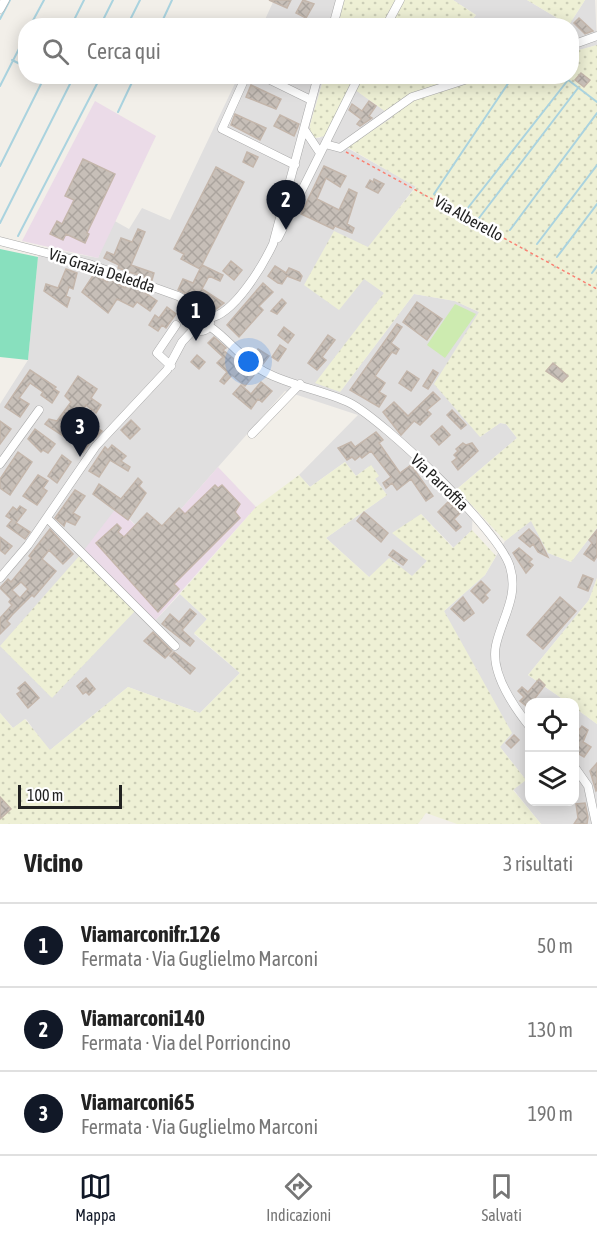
<!DOCTYPE html>
<html lang="it">
<meta charset="utf-8">
<style>
body{margin:0;font-family:"Asap Condensed",sans-serif;background:#f6f6f6;color:#222}
.controls{position:absolute;right:18px;bottom:18px;display:grid;overflow:hidden;border-radius:12px;box-shadow:0 3px 15px #0003}
.controls button{width:54px;height:54px;display:grid;place-items:center;padding:0;border:0;border-bottom:2px solid #e0e0e0;background:#fff;color:#222;font:30px sans-serif}
.scale{position:absolute;left:18px;bottom:15px;width:104px;box-sizing:border-box;padding-left:6px;border:3px solid #222;border-top:0;font-size:16px;line-height:21px;white-space:nowrap;color:#222;-webkit-text-stroke:4px #fff;paint-order:stroke}
.you{position:absolute;left:249px;top:362px;width:21px;height:21px;margin:-15px;border:4px solid #fff;border-radius:50%;background:#1a73e8;box-shadow:0 0 0 9px #1a73e833}
.badge{display:grid;place-items:center;width:39px;height:39px;border-radius:50%;background:#111827;color:#fff;font-size:20px;font-weight:700}
.pin{position:absolute;translate:-50% -50px;filter:drop-shadow(0 2px 3px #0008)}
.pin::after{content:'';position:absolute;top:32px;width:21px;height:18px;background:inherit;clip-path:polygon(0 0,100% 0,50% 100%)}
.list{margin:0;padding:0;list-style:none}
h2{display:flex;justify-content:space-between;align-items:center;height:78px;margin:0;padding:0 24px;font-size:26px}
h2 small{font-size:20px;font-weight:400;color:#767676}
.list li{display:grid;grid-template-columns:39px 1fr auto;gap:18px;align-items:center;box-sizing:border-box;height:84px;padding:0 24px;border-top:2px solid #e0e0e0}
.list b{display:block;font-size:22px;white-space:nowrap}
.list p{margin:0;font-size:20px;white-space:nowrap;color:#767676}
.list em{font-size:20px;font-style:normal;color:#767676}
.icon{flex:none;width:33px;height:33px;fill:none;stroke:currentColor;stroke-width:2;stroke-linecap:round;stroke-linejoin:round}
.map{position:relative;flex:none;width:597px;height:824px;overflow:hidden}
.search{position:absolute;background:#fff;box-shadow:0 3px 15px #0003;left:18px;right:18px;top:18px;height:66px;display:flex;align-items:center;gap:15px;box-sizing:border-box;padding:0 21px;border-radius:24px;color:#767676;font-size:22px}
.sheet{height:330px;background:#fff}
nav{display:flex;justify-content:space-around;align-items:center;box-sizing:border-box;height:84px;border-top:2px solid #e0e0e0;background:#fff;font-size:16px;color:#767676}
nav a{display:grid;justify-items:center;gap:3px}
nav .on{color:#111827}
.map>svg:first-child{display:block}
.residential{fill:#e0dfdf}
.industrial{fill:#ebdbe8}
.farmland{fill:url(#farmland-dots)}
.grass{fill:#cdebb0}
.pitch{fill:#88e0be}
.lines{fill:none;stroke-linecap:round;stroke-linejoin:round}
.stream{stroke:#aad3df;stroke-width:2}
.building{fill:url(#building-cross-hatch);stroke:#c4b6ab;stroke-width:1.5;fill-rule:evenodd}
.minor-casing{stroke:#a9a9a9;stroke-width:9}
.path{stroke:#fa8072;stroke-width:1.5;stroke-dasharray:3 3;stroke-linecap:butt}
.minor{stroke:#fff;stroke-width:8}
.labels{text-anchor:middle;stroke-width:5;stroke-linejoin:round;paint-order:stroke}
.street-label{font-size:16px;fill:#222;stroke:#fff}
</style>
<div class="map">
<svg width="597" height="824" viewBox="0 0 597 824">
<defs>
<pattern id="farmland-dots" width="8" height="8" patternUnits="userSpaceOnUse" patternTransform="scale(1.5)"><rect width="8" height="8" fill="#eef0d5"/><path d="M2 2h.1M6 6h.1" fill="none" stroke="#ccceb7" stroke-width="1.8" stroke-linecap="round"/></pattern>
<pattern id="building-cross-hatch" width="8" height="8" patternUnits="userSpaceOnUse" patternTransform="scale(1.5)"><rect width="8" height="8" fill="#c7bfb8"/><path d="M0 0l8 8M0 8l8-8" fill="none" stroke="#aba49e"/></pattern>
</defs>
<rect width="100%" height="100%" fill="#f2efe9"/>
<!-- residential -->
<path class="residential" d="M274 0H344L338 25 262 26Z
M453 0H527L569 25 585 0H595L597 45 572 52V26L467 25 476 15Z
M238 77H324L310 125V132L315 138H320L350 86 394 117 347 148 416 186 368 248 364 278 384 293 340 392 414 294 455 301 479 312 480 437 500 423 506 424 517 438 457 489 473 506 472 530 454 548 421 514 428 560 412 577H369L326 538 387 495 375 479 371 465 356 476 345 462 310 487 299 475 358 415 285 391 152 542 118 507 136 610 152 624 180 594 207 619 194 634 240 673 200 713 128 687 49 751 26 719 13 728 0 713V404L28 360 38 257 45 248 98 258 113 220 129 229 142 208 170 220Z
M531 520 548 553 571 562 597 528V578L589 600 528 675 567 702H530V802H574L575 708 597 724V824H541L513 789 526 780 500 747 444 611 485 575 505 541Z"/>
<!-- industrial -->
<path class="industrial" d="M95 101 156 136 98 258 22 241Z
M218 467 256 507 152 624 81 554 117 507 152 542Z"/>
<!-- farmland -->
<path class="farmland" d="M344 0H453L476 15 467 25 338 26Z
M527 0H585L569 25Z
M597 45V528L571 562 548 553 531 521 505 541 457 489 517 438 506 424 500 423 480 437 434 384 479 312 455 301 414 294 340 392 315 383 384 293 364 279 339 310 304 285 334 231 368 247 416 187 347 147 393 117 351 87 325 136 315 138 310 132V125L324 77 475 76 477 81 491 76H572V52Z
M345 462 356 476 371 465 379 476 375 479 387 495 326 538 369 577 389 558 412 576 427 561 392 533 421 514 453 548 472 530 496 556 485 575 444 611 512 733 500 747 526 780 513 790 541 824H457L426 813 418 824H0V713L13 728 25 719 50 750 128 687 200 713 240 673 194 633 207 619 180 594 256 507 299 475 310 487Z
M81 554 136 610 52 698 0 646Z
M597 578V724L575 708 574 702H567L528 675 589 600Z"/>
<!-- grass -->
<path class="grass" d="M455 304 476 314 445 358 427 345Z"/>
<!-- pitch -->
<path class="pitch" d="M0 249 38 257 28 360 0 357Z"/>
<g class="lines">
<!-- stream -->
<path class="stream" d="M0 19 10 0
M30 26 44 0
M71 26 84 0
M100 26 113 0
M127 26 140 0
M160 26 172 0
M12 60 26 67
M563 76 597 102
M0 86 26 35
M118 112 135 76
M0 166 45 76
M434 194 513 76
M467 209 568 80
M479 218 578 88
M0 223 74 76
M510 230 597 113
M18 236 101 76
M537 244 597 165
M557 257 597 204
M592 273 597 266"/>
</g>
<!-- building -->
<path class="building" d="M269 0H291L287 8Z
M303 0 314 4 306 18 296 13Z
M579 18 593 31 585 34 574 23Z
M581 73 590 80 584 87 575 80Z
M251 85 281 99 276 109 246 97Z
M369 101 376 106 369 116 372 118 360 126 357 124 361 119 349 110 352 104 362 111Z
M235 114 266 128 260 140 231 125Z
M280 115 299 124 294 136 274 126Z
M247 152 258 157 253 167 243 162Z
M83 159 115 174 87 233 89 234 85 243 66 234 63 240 50 234 57 221 62 224 74 200 65 196Z
M324 166 346 176 340 187 326 178 317 199 339 210 349 189 357 193 347 224 354 228 352 233 335 226 333 229 301 214Z
M216 167 244 182 200 269 181 259 184 254 174 249Z
M374 179 384 184 378 193 366 187 370 180 373 182Z
M138 229 145 232 131 265 154 273 152 280 118 268 119 265 104 258 107 252 114 255 121 238 132 242Z
M231 261 242 270 234 280 223 271Z
M202 265 223 275 220 281 209 276 202 289 224 303 216 309 178 290 183 279 193 283Z
M275 266 286 273 289 268 299 272 302 276 300 281 287 276 282 284 278 283 268 276Z
M66 269 77 273 73 289 69 287 66 296 70 298 67 307 44 291 46 284 58 288Z
M94 274 107 282 109 278 125 288 128 284 138 288 157 301 150 311 137 302 133 307 117 299 108 313 82 292Z
M263 283 273 292 259 306 263 310 239 337 227 325Z
M282 299 286 303 277 314 271 311Z
M417 302 442 319 427 340 403 322Z
M167 307 176 314 166 328 162 325 158 331 149 325 155 315 159 318Z
M397 324 402 327 391 343 399 349 396 354 392 352 375 376 385 383 379 392 386 396 379 407 350 390Z
M284 327 294 335 288 343 278 335Z
M328 335 335 340 322 357 326 360 317 370 308 363Z
M214 337 226 348 223 350 254 375 245 386 232 375 224 384 220 381 227 372 217 363 223 357 208 343Z
M280 345 286 349 278 361 272 357Z
M258 349 269 356 263 364 252 356Z
M197 355 205 362 199 369 191 362Z
M553 363 568 376 562 382 546 371Z
M30 370 56 387 54 389 59 392 52 403 41 395 43 392 30 383 19 398 29 404 20 417 5 407Z
M433 370 438 373 428 389 423 386Z
M407 371 419 379 411 391 399 383Z
M78 376 97 389 91 398 101 405 96 413 86 405 79 416 102 431 96 437 73 419 66 428 89 444 83 452 78 449 80 447 45 424 49 419 57 421 71 402 65 396Z
M261 382 272 391 262 402 258 399 251 409 233 394 241 385 251 394Z
M433 392 440 399 427 410 431 414 420 425 414 421 401 435 383 412 394 402 408 416Z
M452 410 466 425 461 429 447 415Z
M131 420 140 429 130 439 121 430Z
M0 421 11 429 0 444Z
M442 426 450 435 439 445 431 436Z
M35 429 55 444 48 453 43 450 41 452 28 439Z
M376 432 383 440 379 443 400 473 411 465 433 496 426 501 411 479 397 490 392 483 386 488 383 483 391 477 371 451 362 458 360 456 355 460 352 457 347 460 338 448 351 442 355 447Z
M463 443 466 445 472 443 478 451 458 470 452 462 457 458 454 455 458 451 456 449Z
M112 445 126 456 121 461 130 467 128 471 110 460 99 477 89 471 105 447 108 450Z
M18 452 32 462 10 495 0 488V479Z
M62 455 71 462 57 483 48 476Z
M38 475 48 481 43 488 47 491 37 505 23 496Z
M138 478 142 482 139 486 146 493 128 520 93 494 99 484 121 499Z
M215 485 218 488 222 485 240 504 235 512 240 518 174 584 179 589 158 612 96 543 117 524 121 528 118 532 124 537 147 513 162 526 179 508 185 514Z
M75 490 85 496 73 513 80 517 75 525 66 521 64 526 55 518Z
M448 502 460 513 454 519 461 527 456 531 438 512Z
M20 506 26 510 16 523 30 532 25 539 7 526 12 520 6 516 13 507 17 510Z
M364 512 388 533 381 542 357 521Z
M50 529 73 554 63 564 49 550 42 559 56 571 34 597 32 595 12 615 7 621 10 624 0 634V618L12 605 9 602 11 599 0 588 8 579 11 582 31 558 29 556ZM21 582 28 589 20 598 12 590Z
M529 529 539 539 548 557 538 552 533 544 530 547 519 538Z
M597 530V556L594 561 584 554 592 543 589 540Z
M0 537 12 546 5 554 0 550Z
M519 548 532 559 529 562 533 565 526 573 513 553Z
M393 550 407 560 403 565 389 555Z
M583 575 593 579 588 591 578 587Z
M481 581 490 590 485 595 488 598 483 603 471 591Z
M463 597 474 613 464 621 451 609Z
M560 597 576 611 543 649 527 635Z
M190 609 196 614 182 630 194 641 190 646 162 624 170 614 179 622Z
M153 632 172 651 165 658 144 641Z
M174 652 195 668 190 674 170 656Z
M86 678 95 689 89 695 86 692 83 694 77 686Z
M539 679 545 685 535 698 540 702H530V709L520 701 524 697 518 691 522 687 528 692Z
M25 682 39 698 28 708 17 694 21 691 18 688Z
M582 726 588 730 583 742 591 747 584 757 574 751V728L579 730Z
M514 735 519 740 511 748 506 743Z
M597 763V790L596 791 590 771Z
M0 797 11 809 0 819Z
M585 803 588 817 587 824H574L578 818 576 804Z"/>
<g class="lines">
<!-- minor casing -->
<g class="minor-casing">
<path id="minor" d="M0 9 5 0
M333 26 340 0
M386 26 400 0
M572 45 597 36
M246 76 222 129 295 165
M262 76 311 100
M304 129 320 153
M325 144 340 148 412 97 477 76
M278 238 359 76
M0 241 89 264 178 296 189 302 197 314
M192 322a9 9 0 1 1 18 0a9 9 0 1 1-18 0Z
M209 318C234 315 263 265 273 244L318 76
M209 326C229 339 243 361 265 372 291 386 323 390 350 403 384 421 500 531 510 567 519 596 502 618 496 645 490 672 514 707 530 727
M171 366 157 353 176 325
M252 434 300 384
M0 464 39 410
M47 518 175 646
M0 578 28 545 96 446 167 370 182 342 195 328
M574 766 588 786 596 824"/>
</g>
<!-- path -->
<path class="path" d="M346 152 597 289"/>
<!-- minor -->
<use href="#minor" class="minor"/>
</g>
<g class="labels">
<!-- street labels -->
<g class="street-label">
<text transform="translate(469 218) rotate(29)" y="6">Via Alberello</text>
<text transform="translate(102 270) rotate(18)" y="6">Via Grazia Deledda</text>
<text transform="translate(440 482) rotate(44)" y="6">Via Parroffia</text>
</g>
</g>
</svg>
<div class="controls">
<button><svg class="icon" aria-label="locate" viewBox="0 0 24 24"><circle cx="12" cy="12" r="6"/><path d="M12 2v4M12 18v4M2 12h4M18 12h4"/></svg></button>
<button><svg class="icon" aria-label="layers" viewBox="0 0 24 24"><path d="M12 4l9 5-9 5-9-5zM3 14l9 5 9-5"/></svg></button>
</div>
<div class="scale">100 m</div>
<div class="you"></div>
<div class="pin badge" style="left:196px;top:341px">1</div>
<div class="pin badge" style="left:286px;top:230px">2</div>
<div class="pin badge" style="left:80px;top:457px">3</div>
<div class="search"><svg class="icon" aria-label="search" viewBox="0 0 24 24"><circle cx="10" cy="10" r="6"/><path d="M15 15l6 6"/></svg>Cerca qui</div>
</div>
<section class="sheet">
<h2>Vicino<small>3 risultati</small></h2>
<ul class="list">
<li><span class="badge">1</span><div><b>Viamarconifr.126</b><p>Fermata · Via Guglielmo Marconi</p></div><em>50 m</em></li>
<li><span class="badge">2</span><div><b>Viamarconi140</b><p>Fermata · Via del Porrioncino</p></div><em>130 m</em></li>
<li><span class="badge">3</span><div><b>Viamarconi65</b><p>Fermata · Via Guglielmo Marconi</p></div><em>190 m</em></li>
</ul>
</section>
<nav>
<a class="on"><svg class="icon" aria-label="map" viewBox="0 0 24 24"><path d="M3 6l6-2 6 2 6-2v14l-6 2-6-2-6 2zM9 4v14M15 6v14"/></svg>Mappa</a>
<a><svg class="icon" aria-label="directions" viewBox="0 0 24 24"><path d="M12 3l9 9-9 9-9-9zM9 14v-3h6M13 9l2 2-2 2"/></svg>Indicazioni</a>
<a><svg class="icon" aria-label="saved" viewBox="0 0 24 24"><path d="M7 4h10v16l-5-4-5 4z"/></svg>Salvati</a>
</nav>
